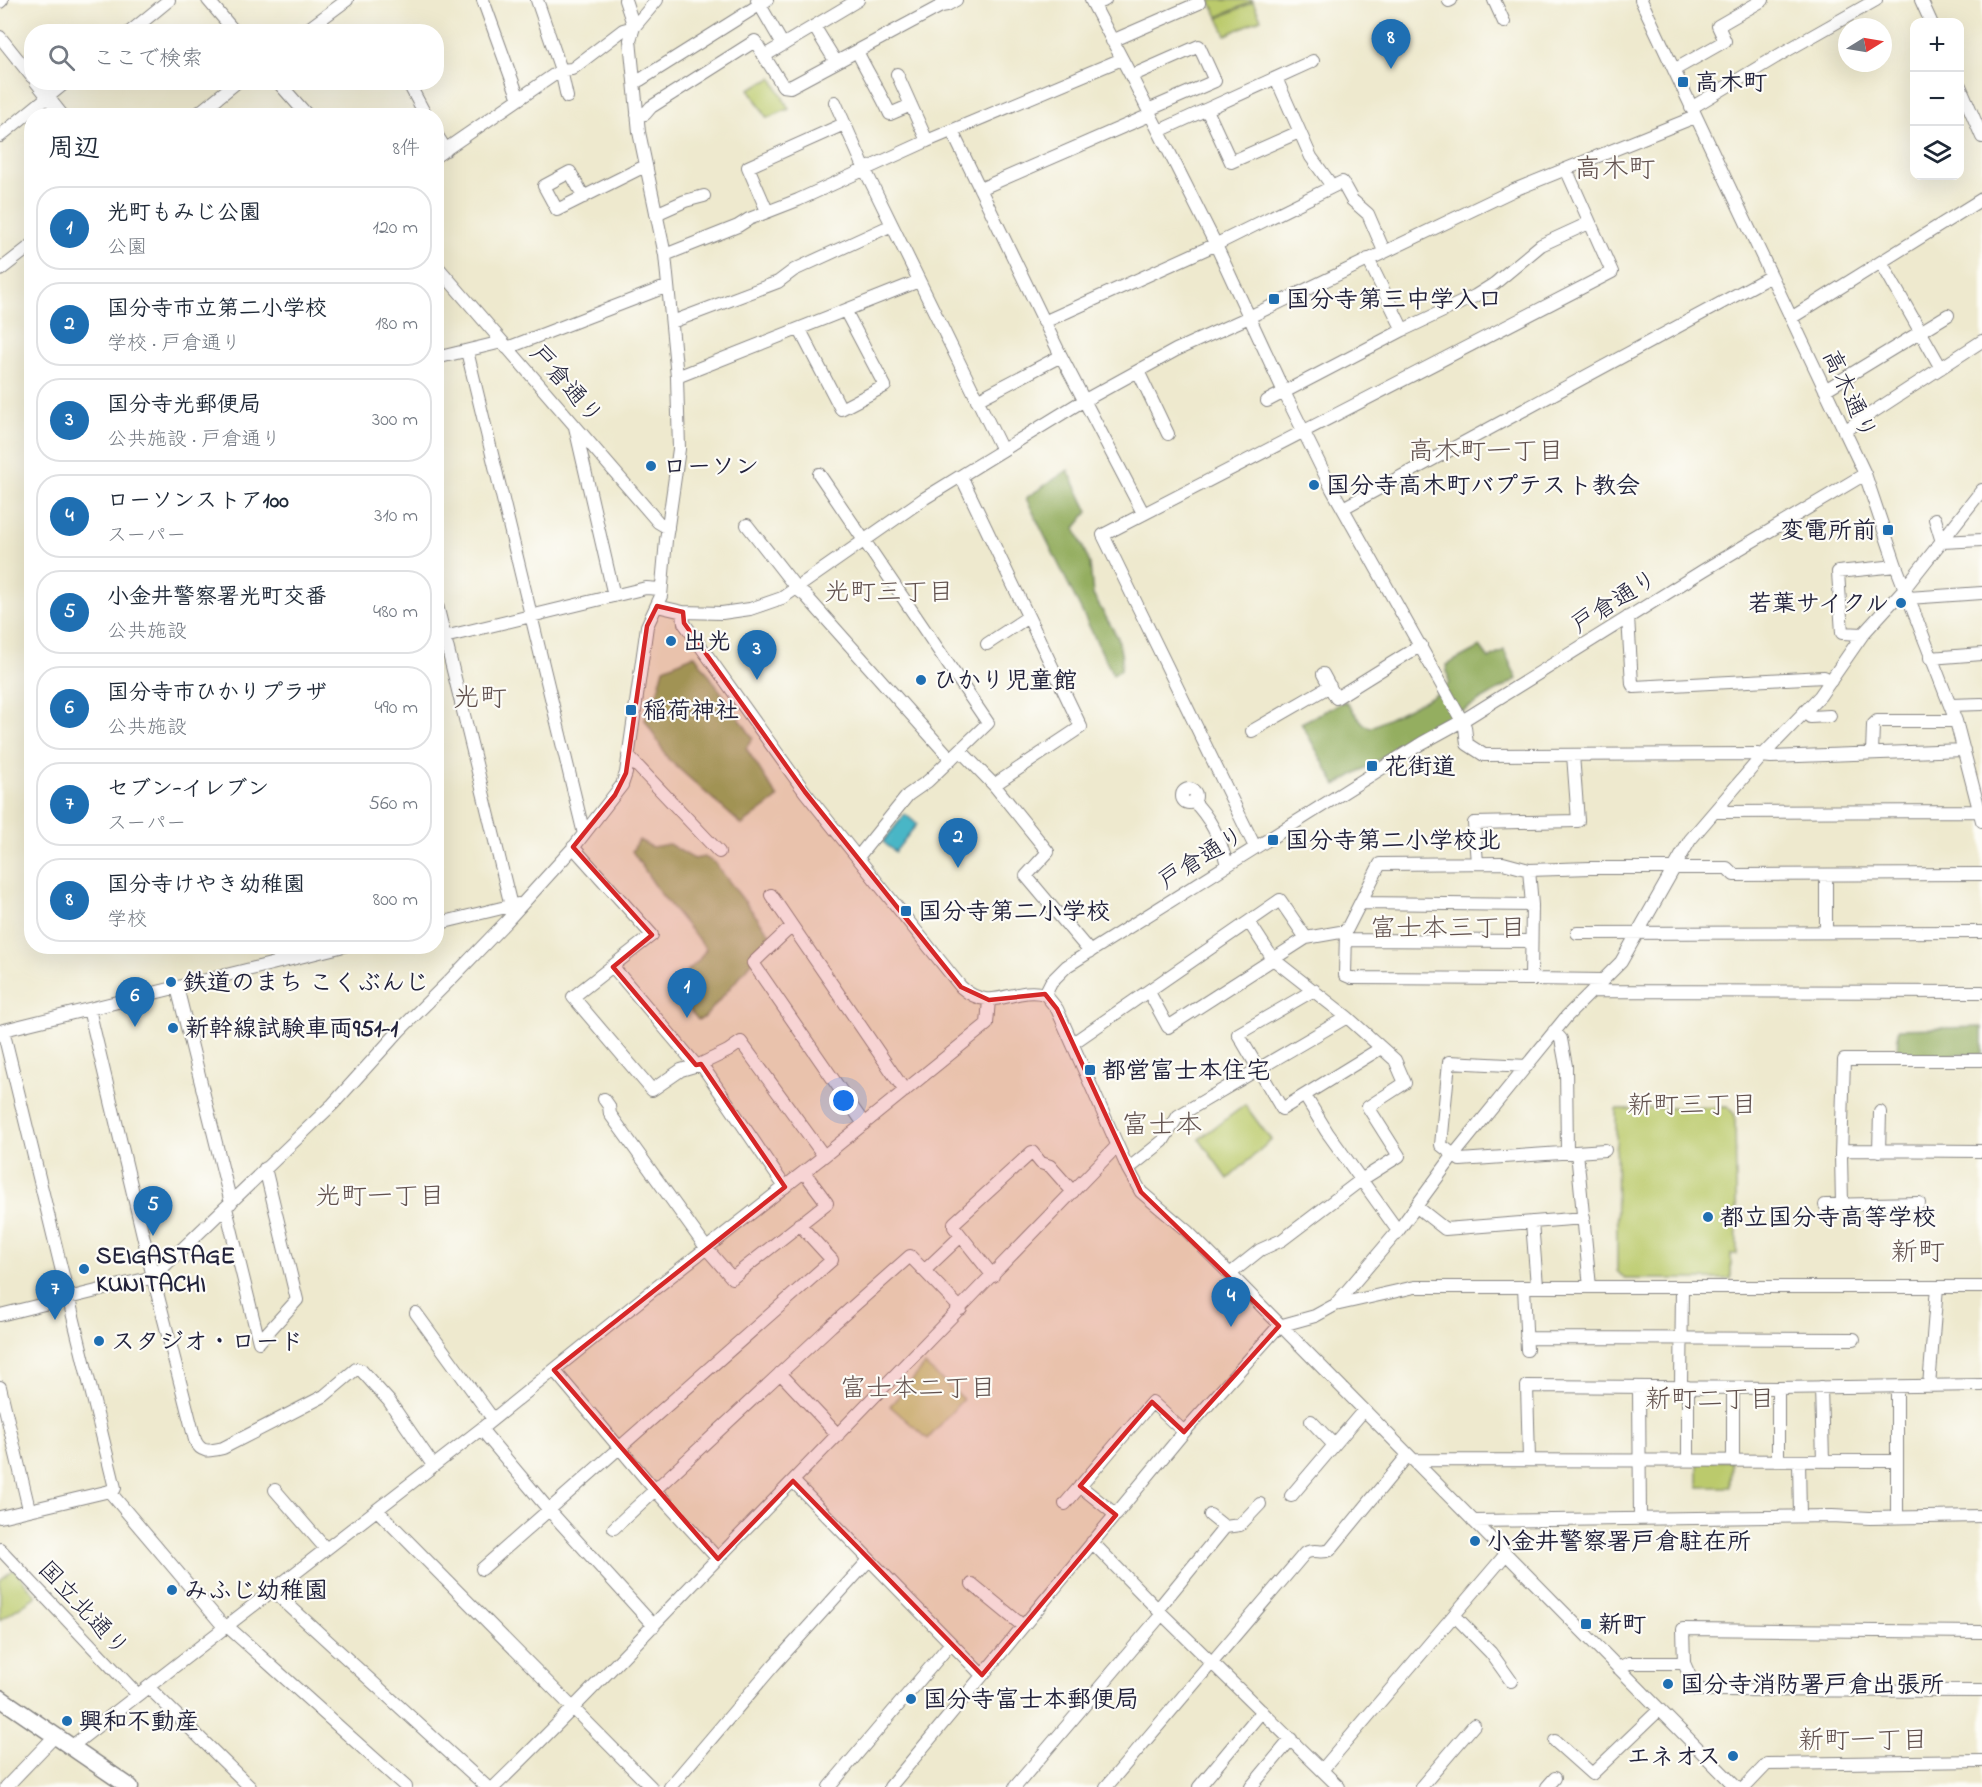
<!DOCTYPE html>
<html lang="ja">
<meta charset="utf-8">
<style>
body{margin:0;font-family:"Indie Flower","Klee One",sans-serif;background:#f6f6f7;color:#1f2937}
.controls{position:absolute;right:18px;top:18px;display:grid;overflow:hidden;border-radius:12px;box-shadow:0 6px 24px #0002}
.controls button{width:54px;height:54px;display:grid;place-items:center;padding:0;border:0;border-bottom:2px solid #e0e1e3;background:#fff;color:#1f2937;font:30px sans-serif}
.compass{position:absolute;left:1838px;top:18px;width:54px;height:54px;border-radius:50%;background:#fff;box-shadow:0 6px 24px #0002;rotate:79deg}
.you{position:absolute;left:844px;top:1101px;width:21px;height:21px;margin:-15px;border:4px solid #fff;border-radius:50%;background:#1a73e8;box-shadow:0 0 0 9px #1a73e833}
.badge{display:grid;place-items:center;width:39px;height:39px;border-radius:50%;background:#1f6fb2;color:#fff;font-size:20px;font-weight:700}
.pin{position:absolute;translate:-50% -50px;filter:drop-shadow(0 2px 3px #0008)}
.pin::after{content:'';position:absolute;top:32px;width:21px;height:18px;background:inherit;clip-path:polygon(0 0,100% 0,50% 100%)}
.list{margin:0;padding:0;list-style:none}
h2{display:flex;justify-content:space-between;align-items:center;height:78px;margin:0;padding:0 24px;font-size:26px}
h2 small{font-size:20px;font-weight:400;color:#747a83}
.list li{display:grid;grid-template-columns:39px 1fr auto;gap:18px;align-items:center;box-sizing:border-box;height:84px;margin:0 12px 12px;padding:0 12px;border:2px solid #e0e1e3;border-radius:24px}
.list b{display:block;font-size:22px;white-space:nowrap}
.list p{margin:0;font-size:20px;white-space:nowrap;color:#747a83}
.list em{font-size:20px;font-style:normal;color:#747a83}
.icon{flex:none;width:33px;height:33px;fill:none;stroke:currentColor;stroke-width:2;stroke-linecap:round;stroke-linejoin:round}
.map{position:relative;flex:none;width:1982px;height:1787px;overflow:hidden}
.search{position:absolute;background:#fff;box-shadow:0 6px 24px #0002;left:24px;top:24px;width:420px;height:66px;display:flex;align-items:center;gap:15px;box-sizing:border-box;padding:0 21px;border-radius:24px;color:#747a83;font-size:22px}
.panel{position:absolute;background:#fff;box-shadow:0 6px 24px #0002;left:24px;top:108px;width:420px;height:846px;border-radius:24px}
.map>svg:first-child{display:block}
.green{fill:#bbca6c;stroke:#6e7654;stroke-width:1.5}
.forest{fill:#94ae60;stroke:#5b684e;stroke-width:1.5}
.water{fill:#4ab6c6;stroke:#366c80;stroke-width:1.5}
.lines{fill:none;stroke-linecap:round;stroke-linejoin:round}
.minor-casing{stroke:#888684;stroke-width:14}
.major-casing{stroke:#888684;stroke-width:19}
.minor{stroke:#fff;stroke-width:12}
.major{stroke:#fff;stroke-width:16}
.marked{fill:#d62828;fill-opacity:0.2;stroke:#d62828;stroke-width:4.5;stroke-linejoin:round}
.poi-dot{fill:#1f6fb2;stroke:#fdfcf7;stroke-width:2}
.labels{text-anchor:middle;stroke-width:4.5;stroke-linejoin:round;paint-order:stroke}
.poi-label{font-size:24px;font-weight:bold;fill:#22223b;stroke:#fdfcf7;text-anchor:start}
.street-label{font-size:24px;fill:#22223b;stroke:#fdfcf7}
.neighbourhood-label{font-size:26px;fill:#62524f;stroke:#fdfcf7}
.quarter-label{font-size:27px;fill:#62524f;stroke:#fdfcf7}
</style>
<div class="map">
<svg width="1982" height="1787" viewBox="0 0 1982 1787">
<rect width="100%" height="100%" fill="#fdfcf7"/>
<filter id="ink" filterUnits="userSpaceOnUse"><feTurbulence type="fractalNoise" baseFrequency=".0167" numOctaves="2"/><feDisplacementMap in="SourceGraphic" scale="12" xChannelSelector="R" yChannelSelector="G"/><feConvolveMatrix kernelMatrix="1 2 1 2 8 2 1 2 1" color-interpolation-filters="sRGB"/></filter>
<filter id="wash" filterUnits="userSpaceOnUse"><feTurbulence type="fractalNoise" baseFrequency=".008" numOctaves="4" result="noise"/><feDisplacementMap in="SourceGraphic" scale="24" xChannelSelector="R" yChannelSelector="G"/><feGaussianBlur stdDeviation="1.35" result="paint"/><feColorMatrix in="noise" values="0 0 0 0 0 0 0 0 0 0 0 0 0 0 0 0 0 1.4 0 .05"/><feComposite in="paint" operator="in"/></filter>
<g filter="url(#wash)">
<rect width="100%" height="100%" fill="#eee9ce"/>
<!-- green -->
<path class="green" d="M1210 0H1252L1253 1 1218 17Z
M1253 2 1261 19 1226 35 1218 18Z
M772 78 789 109 767 118 749 89Z
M1245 1105 1271 1140 1228 1179 1199 1139Z
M1728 1107 1735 1115 1737 1254H1731V1279H1625L1617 1271 1616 1109Z
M925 1365 963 1399 928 1439 890 1406Z
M1698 1461H1731L1730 1487H1698Z
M14 1569 36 1596 0 1620V1580Z"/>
<!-- forest -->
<path class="forest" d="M1068 470 1088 512 1075 528 1090 564 1093 595 1118 638 1122 658 1121 670 1113 675 1026 498Z
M1480 647 1489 659 1504 650 1517 679 1336 785 1301 723 1345 701 1363 723 1370 728 1437 694 1449 683 1446 665Z
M695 655 753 738 746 748 778 798 742 825 668 759 644 718 654 705 664 668Z
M639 840 652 847 669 844 694 859 704 857 714 862 773 938 704 1018 698 1020 670 987 698 961 706 949 660 893 632 851Z
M1982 1027V1054L1897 1056 1898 1029Z"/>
<!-- water -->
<path class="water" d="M905 814 917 824 895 852 883 842Z"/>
</g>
<g filter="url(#ink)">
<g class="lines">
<!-- minor casing -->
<g class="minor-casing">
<path id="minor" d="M208 0 235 32
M483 0 519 99
M537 0 561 70 567 97
M625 0 634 27
M757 0 783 45
M858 0 764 56 783 86 790 87 941 6 947 5 956 0
M1091 0 1131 76 1215 243 1284 392 1332 489 1462 721 1465 727 1467 744 1484 755 1758 754 1762 756 1771 757 1964 750
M1494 0 1504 22
M1641 0 1865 474 1896 566 1956 721 1982 821
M1921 0 1931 22
M1449 1 1451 0
M0 2 2 0
M1093 4 1105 0
M814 26 836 62
M130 32 169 0
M304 32 347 0
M0 37 32 77
M1112 41 1199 3 1198 0
M857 51C867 72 880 92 890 114L911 105
M1674 70 1725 41 1718 26 1763 0
M897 74 927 141
M1131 76 1199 46 1215 81 1148 110
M1276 78 1311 157 1332 186
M634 81 640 80 767 0
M36 82 63 116
M278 82 308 116
M408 82 426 116
M1960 86 1982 137
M835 102 867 174 1002 450
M1691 108 1786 51 1876 0
M1207 110 1231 162 1299 132
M637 115 645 114 651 107 755 41 764 56
M195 116 237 82
M952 131 1061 356 1143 513
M1159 131 1313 61
M436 134 446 150
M0 136 66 82
M436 156 561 70 572 69 623 30 634 27
M980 189 1150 115
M584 197 570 172 544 186 557 210 645 166
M767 211 748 167 844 124
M656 214 685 201 704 196
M665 255 738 226 749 219 798 200 927 141 1122 59
M1368 259 1403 330
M1881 262 1941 368
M436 265 658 522 668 528
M0 270 32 245
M1791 318 1982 199
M672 322 778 282 794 270 892 225
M1044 322 1221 242 1342 182 1352 200 1368 214 1384 251
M800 330 841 409 885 386 846 312
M507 348 668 286
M467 351 584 834
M436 358 502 342
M1138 371 1168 434
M677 377 919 281
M1825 390 1948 315
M977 400 1061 356
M1267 401 1403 330 1475 296 1494 284 1541 245 1589 223
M575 427 614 596
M1844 431 1982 341
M819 474 988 723 928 781 908 795 858 857
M961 476 1081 727 994 785
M1343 508 1771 276
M1935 519 1942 542
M747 525 797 589 806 596 951 759
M1942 542 1982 540
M1908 598 1982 593
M436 601 511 906
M657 606 683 612 722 613 750 609 782 598 925 498 1076 405 1176 350 1249 317 1514 190 1695 117
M683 612 684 623 805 792 961 987C992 1015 1013 985 1045 994
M1628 617 1632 684 1634 687 1824 677 1831 681
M1863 634 1842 633 1838 572 1896 566
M436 639 646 588 661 589
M987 644 1028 617
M1930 658 1982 654
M1323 674 1336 698 1421 645
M1950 705 1982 704
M1805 711 1810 717 1830 716
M1252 731 1330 686
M960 750 994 785 1048 852 1026 876 1090 952
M1872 753 1873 725 1877 721H1956
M628 756 719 852
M1182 796a7 7 0 1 1 14 0a7 7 0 1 1-14 0Z
M1193 801C1211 818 1221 841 1227 865
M1715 812 1979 811
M573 847 652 935 573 997 652 1090 681 1070 701 1064 728 1051 741 1042 824 1156
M1255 847 1103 535 1612 272 1566 169
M1477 863 1474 823 1578 821 1573 755
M1529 870 1532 905 1531 979 1603 980
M771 895 905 1091
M1361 903 1532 905
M436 924 518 904
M792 926 753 963 864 1124
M1826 932V875
M1577 933 1982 932
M1346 940 1531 941
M613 967 696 1065
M1531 979 1352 978 1345 975 1346 931 1380 864 1503 863 1529 870 1591 868H1727L1734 875 1982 874
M177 987 231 1203
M1314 990 1238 1034 1282 1109 1381 1048
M1593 991 1982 992
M1149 992 1168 1027 1306 938 1346 931
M1045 994 1057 1009 1128 1169 1141 1192 1187 1231 1230 1274 1736 1787
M1045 994 1051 982 1067 966 1422 743 1462 721 1704 570 1865 474
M89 1009 153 1277 195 1440C201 1454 210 1451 223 1448L324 1396 356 1369 361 1370 389 1401 433 1465
M0 1031 344 946
M1554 1031 1561 1039 1566 1066 1567 1152
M1073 1043 1280 900 1306 938
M701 1064 785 1187
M1527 1066 1449 1062 1441 1145 1460 1160 1605 1150
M1305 1096 1327 1132 1398 1231
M604 1099 609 1106 610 1114 707 1249 732 1278 827 1203 804 1172
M1842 1150 1982 1151
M1879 1151 1880 1112
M1577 1152 1590 1287
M1128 1169 1163 1141 1178 1116 1347 1017
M1842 1204 1841 1155 1844 1060H1982
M1825 1205 1919 1203
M1417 1207 1445 1229 1584 1218
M226 1208 259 1342 297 1300 265 1168
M1532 1222 1537 1286
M924 1271 961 1236
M1230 1274 1260 1250 1282 1240 1361 1180 1399 1156 1368 1107 1405 1083 1395 1060 1347 1017 1273 959 1249 922
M993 1276 954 1227V1223L1032 1152 1041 1163 1050 1166 1073 1192
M1524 1287 1527 1350
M1335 1305 1398 1231 1453 1156 1567 1016 1621 962 1690 840 1762 756 1820 696 1863 634 1904 589 1982 490
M416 1313 493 1419
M0 1315 153 1277 333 1104 400 1030 451 979 506 922 573 848 622 785 626 773 647 626 661 596 666 540 679 449 677 377 665 255 639 132 630 40 634 27 657 0
M1526 1338 1854 1339
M554 1370 655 1490 718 1559
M780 1373 838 1435
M1929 1386 1937 1287
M0 1387 29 1509
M1639 1387 1640 1519
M1681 1387 1682 1287
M1821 1387 1823 1461
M1897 1387V1517
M1311 1421 1334 1445
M481 1429 549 1510 654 1626
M1529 1459 1527 1386 1778 1388 1982 1385
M1688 1459V1387
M1733 1459V1388
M1413 1460 1897 1461
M1778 1460V1388
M1799 1461 1800 1516
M793 1481 982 1675
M1080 1486 1116 1515
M275 1490 326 1549
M109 1491 225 1628
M1291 1496 1364 1410
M1065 1504 1152 1402 1184 1432
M377 1510 651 1787
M1210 1515 1225 1527
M0 1517 114 1490 115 1488 3 1030
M1473 1521 1832 1516 1870 1518 1982 1516
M614 1528 831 1326 910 1256 961 1309
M1092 1542 1162 1614 1339 1787
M0 1549 138 1695
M482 1569 832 1260 799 1224
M972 1584 1023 1626
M272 1590 487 1787
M1158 1609 1225 1527 1240 1525 1260 1504
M1454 1615 1491 1653 1511 1681
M227 1626 406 1787
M1684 1663 1696 1690 1982 1691
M1618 1668 1629 1663H1684L1683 1629 1982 1632
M148 1687 250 1787
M1555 1741 1592 1774 1659 1710
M72 1746 481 1429 648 1294 824 1156 987 1024 989 1000
M1322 1770 1506 1554
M6 1787 55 1736
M494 1787C582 1702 665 1612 751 1524 872 1398 995 1272 1117 1146
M670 1787 773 1666 869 1560
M829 1787 951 1643
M890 1787 1184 1432 1279 1326 1315 1316 1335 1305 1415 1287H1982
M1015 1787 1162 1614
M1106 1787 1305 1553C1315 1548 1321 1554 1330 1550L1408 1455
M1199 1787 1262 1711
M1251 1787 1291 1739
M1421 1787 1474 1725
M1547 1787 1555 1778
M1745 1787 1767 1764 1982 1761"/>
</g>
<!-- major casing -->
<g class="major-casing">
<path id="major" d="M0 1698 130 1787"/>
</g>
<!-- minor -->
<use href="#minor" class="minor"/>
<!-- major -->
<use href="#major" class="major"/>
</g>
</g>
<!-- marked area -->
<path class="marked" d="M657 606 683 612 684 623 805 792 961 987 989 1000 1045 994 1057 1009 1141 1192 1279 1326 1184 1432 1152 1402 1080 1486 1116 1515 982 1675 793 1481 718 1559 554 1370 785 1187 701 1064 696 1065 613 967 652 935 573 847 615 795 626 773 647 626Z"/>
<!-- markers -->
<g class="poi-dot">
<rect x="1677" y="76" width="12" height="12" rx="3"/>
<rect x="1268" y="293" width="12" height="12" rx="3"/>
<circle cx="651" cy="466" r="6"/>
<circle cx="1314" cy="485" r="6"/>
<rect x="1882" y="524" width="12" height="12" rx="3"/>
<circle cx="1901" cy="603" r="6"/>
<circle cx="671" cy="641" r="6"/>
<circle cx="921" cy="680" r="6"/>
<rect x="625" y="704" width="12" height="12" rx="3"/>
<rect x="1366" y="760" width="12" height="12" rx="3"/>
<rect x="1267" y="834" width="12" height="12" rx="3"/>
<rect x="900" y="905" width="12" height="12" rx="3"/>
<circle cx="171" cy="982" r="6"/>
<circle cx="173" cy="1028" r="6"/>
<rect x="1084" y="1064" width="12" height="12" rx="3"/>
<circle cx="1708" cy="1217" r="6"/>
<circle cx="84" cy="1269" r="6"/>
<circle cx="99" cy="1341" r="6"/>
<circle cx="1475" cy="1541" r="6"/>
<circle cx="172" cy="1590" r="6"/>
<rect x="1580" y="1618" width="12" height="12" rx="3"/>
<circle cx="1668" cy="1684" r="6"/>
<circle cx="911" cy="1699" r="6"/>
<circle cx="67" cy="1721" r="6"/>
<circle cx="1733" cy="1756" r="6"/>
</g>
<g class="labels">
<!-- poi labels -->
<g class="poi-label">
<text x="1695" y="90">高木町</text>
<text x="1286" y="307">国分寺第三中学入口</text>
<text x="663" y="474">ローソン</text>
<text x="1326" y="493">国分寺高木町バプテスト教会</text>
<text x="1876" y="538" text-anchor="end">変電所前</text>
<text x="1889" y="611" text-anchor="end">若葉サイクル</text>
<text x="683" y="649">出光</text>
<text x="933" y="688">ひかり児童館</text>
<text x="643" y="718">稲荷神社</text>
<text x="1384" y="774">花街道</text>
<text x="1285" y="848">国分寺第二小学校北</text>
<text x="918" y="919">国分寺第二小学校</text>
<text x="183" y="990">鉄道のまち こくぶんじ</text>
<text x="185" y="1036">新幹線試験車両951-1</text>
<text x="1102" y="1078">都営富士本住宅</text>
<text x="1720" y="1225">都立国分寺高等学校</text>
<text x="96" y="1263">SEIGASTAGE<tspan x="96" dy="28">KUNITACHI</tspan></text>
<text x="111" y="1349">スタジオ・ロード</text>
<text x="1487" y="1549">小金井警察署戸倉駐在所</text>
<text x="184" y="1598">みふじ幼稚園</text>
<text x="1598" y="1632">新町</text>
<text x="1680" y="1692">国分寺消防署戸倉出張所</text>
<text x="923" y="1707">国分寺富士本郵便局</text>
<text x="79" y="1729">興和不動産</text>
<text x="1721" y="1764" text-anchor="end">エネオス</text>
</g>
<!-- street labels -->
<g class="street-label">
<text transform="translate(567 384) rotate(49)" y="8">戸倉通り</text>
<text transform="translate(1850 394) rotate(65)" y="8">高木通り</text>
<text transform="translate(1614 601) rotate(-32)" y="8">戸倉通り</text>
<text transform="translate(1201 857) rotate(-32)" y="8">戸倉通り</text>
<text transform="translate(84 1608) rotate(47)" y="8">国立北通り</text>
</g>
<!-- neighbourhood labels -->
<g class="neighbourhood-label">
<text x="1486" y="459">高木町一丁目</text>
<text x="889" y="600">光町三丁目</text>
<text x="1448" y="936">富士本三丁目</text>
<text x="1692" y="1113">新町三丁目</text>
<text x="380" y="1204">光町一丁目</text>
<text x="918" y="1396">富士本二丁目</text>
<text x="1710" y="1407">新町二丁目</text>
<text x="1863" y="1748">新町一丁目</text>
</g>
<!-- quarter labels -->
<g class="quarter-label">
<text x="1615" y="177">高木町</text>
<text x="480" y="706">光町</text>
<text x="1162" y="1133">富士本</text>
<text x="1918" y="1260">新町</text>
</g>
</g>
</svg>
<div class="controls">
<button>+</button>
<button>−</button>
<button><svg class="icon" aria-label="layers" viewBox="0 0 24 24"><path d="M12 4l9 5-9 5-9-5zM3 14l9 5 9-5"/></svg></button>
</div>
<svg class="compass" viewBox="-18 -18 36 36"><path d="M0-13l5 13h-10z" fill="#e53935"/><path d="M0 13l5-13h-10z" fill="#747a83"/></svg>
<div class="you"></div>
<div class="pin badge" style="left:687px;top:1018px">1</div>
<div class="pin badge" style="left:958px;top:868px">2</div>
<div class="pin badge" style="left:757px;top:680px">3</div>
<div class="pin badge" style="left:1231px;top:1327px">4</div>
<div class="pin badge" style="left:153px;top:1236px">5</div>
<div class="pin badge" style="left:135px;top:1027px">6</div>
<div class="pin badge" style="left:55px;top:1320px">7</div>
<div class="pin badge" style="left:1391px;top:69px">8</div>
<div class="search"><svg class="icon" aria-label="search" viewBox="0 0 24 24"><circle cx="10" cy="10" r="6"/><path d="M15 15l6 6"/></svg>ここで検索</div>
<section class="panel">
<h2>周辺<small>8件</small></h2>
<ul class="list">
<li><span class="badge">1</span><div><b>光町もみじ公園</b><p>公園</p></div><em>120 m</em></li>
<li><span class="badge">2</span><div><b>国分寺市立第二小学校</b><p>学校 · 戸倉通り</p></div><em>180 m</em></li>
<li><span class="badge">3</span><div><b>国分寺光郵便局</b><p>公共施設 · 戸倉通り</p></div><em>300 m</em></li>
<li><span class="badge">4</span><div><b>ローソンストア100</b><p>スーパー</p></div><em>310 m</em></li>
<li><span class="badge">5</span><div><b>小金井警察署光町交番</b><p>公共施設</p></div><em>480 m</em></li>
<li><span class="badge">6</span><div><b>国分寺市ひかりプラザ</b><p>公共施設</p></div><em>490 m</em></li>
<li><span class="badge">7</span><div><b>セブン-イレブン</b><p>スーパー</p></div><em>560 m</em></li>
<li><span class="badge">8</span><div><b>国分寺けやき幼稚園</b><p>学校</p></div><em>800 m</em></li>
</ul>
</section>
</div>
